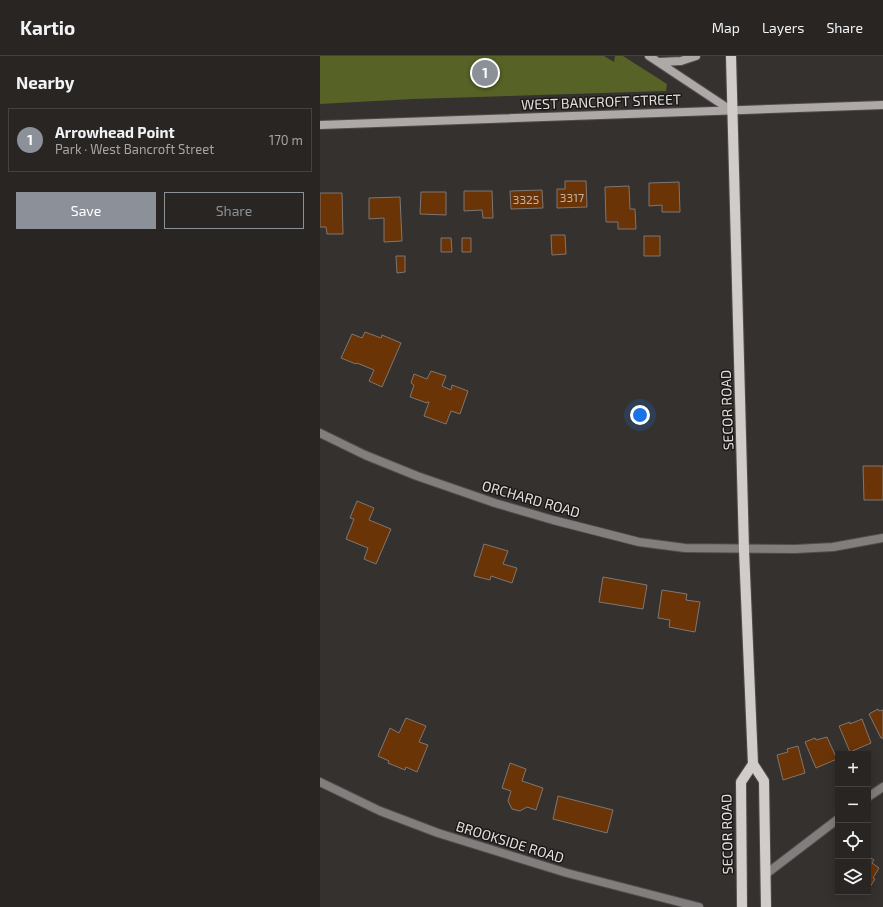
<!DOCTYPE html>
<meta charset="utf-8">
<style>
body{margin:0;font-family:"Exo 2",sans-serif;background:#302d2a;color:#f1f3f6}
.controls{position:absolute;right:12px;bottom:12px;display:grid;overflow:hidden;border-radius:0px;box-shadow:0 2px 10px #0003}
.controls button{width:36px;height:36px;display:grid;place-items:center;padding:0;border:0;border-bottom:1px solid #444240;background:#282522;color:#f1f3f6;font:20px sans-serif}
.you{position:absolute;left:320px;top:359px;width:14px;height:14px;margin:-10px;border:3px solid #fff;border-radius:50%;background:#1a73e8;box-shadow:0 0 0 6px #1a73e833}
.badge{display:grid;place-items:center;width:26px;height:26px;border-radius:50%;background:#8c9099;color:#fff;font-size:13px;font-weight:700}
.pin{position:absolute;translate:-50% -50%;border:2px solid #fff;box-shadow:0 1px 4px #0006}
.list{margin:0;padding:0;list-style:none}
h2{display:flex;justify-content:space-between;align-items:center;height:52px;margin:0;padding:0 16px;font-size:17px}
h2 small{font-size:13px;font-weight:400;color:#a5a5a5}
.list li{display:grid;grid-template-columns:26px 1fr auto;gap:12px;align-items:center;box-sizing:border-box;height:64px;margin:0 8px 8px;padding:0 8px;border:1px solid #444240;border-radius:0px}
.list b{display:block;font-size:15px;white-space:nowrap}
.list p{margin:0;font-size:13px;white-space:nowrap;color:#a5a5a5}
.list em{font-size:13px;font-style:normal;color:#a5a5a5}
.actions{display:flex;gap:8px;padding:12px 16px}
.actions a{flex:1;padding:9px 0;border:1px solid #8c9099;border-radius:0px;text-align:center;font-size:14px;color:#8c9099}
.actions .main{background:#8c9099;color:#fff}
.icon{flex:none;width:22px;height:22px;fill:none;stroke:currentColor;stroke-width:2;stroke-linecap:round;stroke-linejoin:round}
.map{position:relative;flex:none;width:563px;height:851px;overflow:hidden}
header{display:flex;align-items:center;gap:24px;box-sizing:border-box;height:56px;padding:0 20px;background:#282522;border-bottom:1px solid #444240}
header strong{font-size:19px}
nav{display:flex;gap:22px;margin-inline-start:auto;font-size:14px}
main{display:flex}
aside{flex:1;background:#282522}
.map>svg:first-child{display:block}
.green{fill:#576226}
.building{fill:#6b3406;stroke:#7c7774}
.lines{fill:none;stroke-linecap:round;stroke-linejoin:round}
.street-casing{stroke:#514d4a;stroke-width:10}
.secondary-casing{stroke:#514d4a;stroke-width:10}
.primary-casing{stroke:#514d4a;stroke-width:12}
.street{stroke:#817e7d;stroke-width:8}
.secondary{stroke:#aea9a8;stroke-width:8}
.primary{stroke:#d1cbc9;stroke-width:10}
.labels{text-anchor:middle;stroke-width:3;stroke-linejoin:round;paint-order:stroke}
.number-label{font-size:12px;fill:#c4b4a7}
.street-label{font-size:14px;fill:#e2dfdd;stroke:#1b1918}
</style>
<header>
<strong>Kartio</strong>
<nav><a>Map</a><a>Layers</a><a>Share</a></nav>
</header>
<main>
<aside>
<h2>Nearby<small></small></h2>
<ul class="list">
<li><span class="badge">1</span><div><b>Arrowhead Point</b><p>Park · West Bancroft Street</p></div><em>170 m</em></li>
</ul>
<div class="actions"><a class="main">Save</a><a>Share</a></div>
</aside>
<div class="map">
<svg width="563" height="851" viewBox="0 0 563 851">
<rect width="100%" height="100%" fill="#35312e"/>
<!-- green -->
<path class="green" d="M0 0H284L294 6 295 0H303L347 28 346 35 93 43 0 48Z"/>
<!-- building -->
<path class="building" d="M245 125H266L267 151 237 152V133H245Z
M359 126 360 156H342V149L329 150V127Z
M309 130 310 153H315L316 173H298V166H286L285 131Z
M222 134 223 152 191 153 190 135Z
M144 135H172L173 162H163L162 154 144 155Z
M101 136H126V159L100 158Z
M0 137H22L23 178H7L6 171H0Z
M80 141 82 185 64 186V162L49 163V142Z
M231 179H245L246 198 232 199Z
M324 180H340V200H324Z
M121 182H131L132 196H121Z
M142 182H151V196H142Z
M76 200H85V216L77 217Z
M45 276 61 282 62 279 81 287 62 331 49 325 54 314 37 307 36 308 21 302 32 278 42 282Z
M111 315 126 320 122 330 131 334 132 329 148 335 140 358 131 355 126 368 104 360 109 346H107V347L90 341 94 329 91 327 94 318 107 323Z
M543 410H563V444H544Z
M37 445 54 452 49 464 71 473 56 508 44 503 48 492 26 483 34 463 30 462Z
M164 488 188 495 183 508 197 512 192 527 171 520 170 524 154 520Z
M283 521 327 529 323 553 279 546Z
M342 534 367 538 366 544 380 546 375 576 349 571 350 564 338 562Z
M558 653 559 655 563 654V682H561L549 658Z
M86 662 106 670 99 686 108 689 97 716 86 711 85 714 68 707 69 705 58 700 70 672 79 677Z
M542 663 551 687 530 696 519 670 530 666V668Z
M507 681 517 703 496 712 485 686 495 682 496 684Z
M478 690 485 717 463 724 457 699 468 696 467 693Z
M190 707 206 713 202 725 223 732 216 754 207 751 200 755 192 753 188 745 191 735 182 732Z
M238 740 293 754 287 777 233 763Z
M548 800 554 804 552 807 559 812 553 822 555 823 550 831 548 829Z"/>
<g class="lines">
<!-- street casing -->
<g class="street-casing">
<path id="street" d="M0 377 45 399 97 420 175 447 233 464 319 486 365 492 475 493 513 491 563 482
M0 726 60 755 118 777 247 817 379 851
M548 741 563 731
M446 818 518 763"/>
</g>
<!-- secondary casing -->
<g class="secondary-casing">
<path id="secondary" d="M329 0 412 55
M339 6 361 5 376 0
M0 69 563 49"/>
</g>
<!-- primary casing -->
<g class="primary-casing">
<path id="primary" d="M411 0 424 494 433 708 444 725 446 851
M422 851 421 726 433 708"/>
</g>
<!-- street -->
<use href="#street" class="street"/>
<!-- secondary -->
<use href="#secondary" class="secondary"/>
<!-- primary -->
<use href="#primary" class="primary"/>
</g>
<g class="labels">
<!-- number labels -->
<g class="number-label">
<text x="252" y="146">3317</text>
<text x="206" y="148">3325</text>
</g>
<!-- street labels -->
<g class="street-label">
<text transform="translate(281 46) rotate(-2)" y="5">WEST BANCROFT STREET</text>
<text transform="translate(407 354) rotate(-92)" y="5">SECOR ROAD</text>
<text transform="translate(211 443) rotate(16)" y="5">ORCHARD ROAD</text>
<text transform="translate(407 778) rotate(-91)" y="5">SECOR ROAD</text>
<text transform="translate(190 786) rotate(17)" y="5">BROOKSIDE ROAD</text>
</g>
</g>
</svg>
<div class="controls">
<button>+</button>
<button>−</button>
<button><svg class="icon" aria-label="locate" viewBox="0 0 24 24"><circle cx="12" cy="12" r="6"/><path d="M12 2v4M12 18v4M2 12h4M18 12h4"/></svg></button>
<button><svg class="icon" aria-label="layers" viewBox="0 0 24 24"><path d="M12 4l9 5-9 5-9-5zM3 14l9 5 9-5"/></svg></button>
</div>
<div class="you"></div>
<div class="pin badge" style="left:165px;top:17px">1</div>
</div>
</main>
